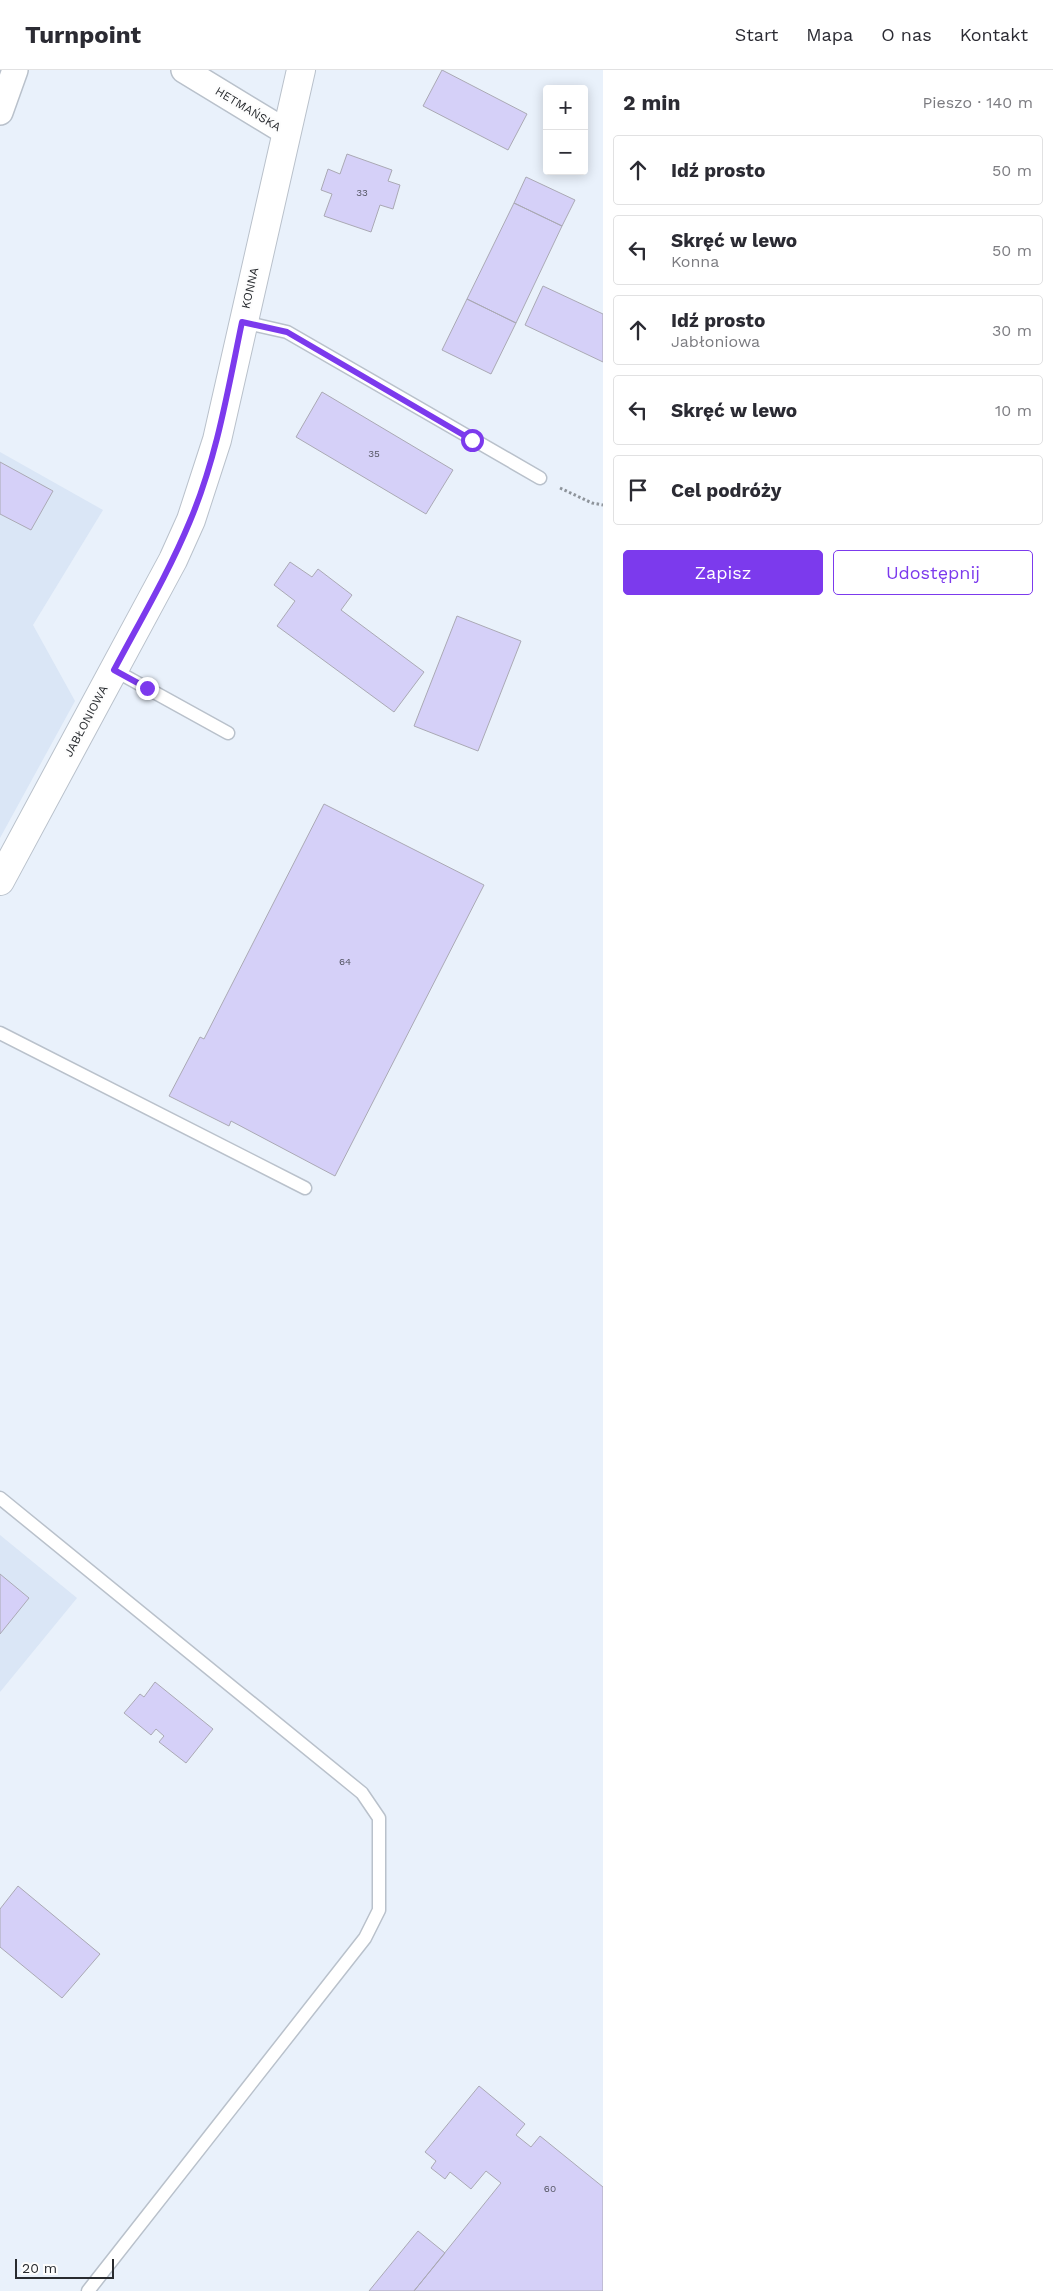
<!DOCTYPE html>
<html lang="pl">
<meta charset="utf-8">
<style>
body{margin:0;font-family:"Work Sans",sans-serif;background:#f2f2f3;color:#2b2b33}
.controls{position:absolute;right:15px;top:15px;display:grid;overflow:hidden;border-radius:5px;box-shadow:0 2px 12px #0003}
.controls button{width:45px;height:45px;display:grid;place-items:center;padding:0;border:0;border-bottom:1px solid #e1e1e2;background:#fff;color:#2b2b33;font:25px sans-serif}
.scale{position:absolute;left:15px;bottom:12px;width:99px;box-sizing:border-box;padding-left:5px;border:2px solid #282b2f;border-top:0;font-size:14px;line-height:18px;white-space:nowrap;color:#282b2f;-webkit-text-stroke:4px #fdfdfd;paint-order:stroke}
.stop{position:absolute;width:15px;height:15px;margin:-11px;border:4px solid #7c3aed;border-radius:50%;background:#fff}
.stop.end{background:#7c3aed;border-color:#fff;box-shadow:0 1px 5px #0008}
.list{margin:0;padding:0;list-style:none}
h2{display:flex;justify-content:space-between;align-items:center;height:65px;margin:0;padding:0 20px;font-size:21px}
h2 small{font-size:16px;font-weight:400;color:#7c7c81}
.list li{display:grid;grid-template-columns:32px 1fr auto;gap:15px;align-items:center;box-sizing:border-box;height:70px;margin:0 10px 10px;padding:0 10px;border:1px solid #e1e1e2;border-radius:5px}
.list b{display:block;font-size:19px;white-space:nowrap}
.list p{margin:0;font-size:16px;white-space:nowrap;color:#7c7c81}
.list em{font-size:16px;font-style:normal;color:#7c7c81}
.actions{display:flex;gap:10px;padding:15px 20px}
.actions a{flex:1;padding:11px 0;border:1px solid #7c3aed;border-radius:5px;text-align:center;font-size:18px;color:#7c3aed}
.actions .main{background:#7c3aed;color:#fff}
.icon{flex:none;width:28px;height:28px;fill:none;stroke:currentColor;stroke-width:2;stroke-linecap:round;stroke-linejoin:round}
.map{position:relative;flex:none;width:603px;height:2221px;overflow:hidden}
header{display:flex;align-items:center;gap:30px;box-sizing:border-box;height:70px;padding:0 25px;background:#fff;border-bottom:1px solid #e1e1e2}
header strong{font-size:24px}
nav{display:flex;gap:28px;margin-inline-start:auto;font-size:18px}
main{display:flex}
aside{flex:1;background:#fff}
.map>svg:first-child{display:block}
.built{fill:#dae6f6}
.building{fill:#d5d0f8;stroke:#aaa9b4}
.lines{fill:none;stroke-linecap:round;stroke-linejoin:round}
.lane-casing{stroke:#b9c1cb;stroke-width:15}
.street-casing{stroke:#b9c1cb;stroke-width:28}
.secondary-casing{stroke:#b9c1cb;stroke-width:30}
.path{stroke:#8e949b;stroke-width:3;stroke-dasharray:2.5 2.5;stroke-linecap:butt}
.lane{stroke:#fff;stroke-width:12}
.street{stroke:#fff;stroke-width:25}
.secondary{stroke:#fff;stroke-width:28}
.route{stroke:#7c3aed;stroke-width:6}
.labels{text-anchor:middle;stroke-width:4.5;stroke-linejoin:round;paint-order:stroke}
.number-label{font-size:10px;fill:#535461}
.street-label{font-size:12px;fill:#282b2f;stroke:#fdfdfd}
</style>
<header>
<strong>Turnpoint</strong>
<nav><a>Start</a><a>Mapa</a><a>O nas</a><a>Kontakt</a></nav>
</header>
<main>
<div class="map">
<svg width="603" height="2221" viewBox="0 0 603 2221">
<rect width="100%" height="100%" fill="#e9f1fb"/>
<!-- built -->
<path class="built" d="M0 382 103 440 33 555 75 631 0 768Z
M0 1465 77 1528 0 1622Z"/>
<!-- building -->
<path class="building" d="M442 0 527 44 508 80 423 36Z
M347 84 392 100 388 111 400 115 393 139 380 135 371 162 324 146 332 124 321 120 328 99 340 104Z
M526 107 575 130 562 156 514 133Z
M514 133 562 156 516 253 467 229Z
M543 216 603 244V292L525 255Z
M467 229 516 253 491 304 442 280Z
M322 322 453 400 426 444 296 367Z
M0 392 53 421 31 460 0 444Z
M290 492 312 507 318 499 352 525 341 540 424 602 394 642 277 556 295 531 274 515Z
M457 546 521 571 478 681 414 656Z
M324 734 484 815 335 1106 231 1051 229 1056 169 1026 200 967 204 969Z
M0 1504 29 1528 0 1564Z
M155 1612 213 1659 186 1693 159 1672 164 1666 156 1659 151 1665 124 1643 140 1624 144 1627Z
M18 1816 100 1884 62 1928 0 1877V1839Z
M479 2016 525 2054 516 2065 531 2077 540 2066 603 2117V2221H414L501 2113 486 2101 471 2119 450 2102 445 2109 431 2098 436 2091 425 2082Z
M418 2161 445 2183 414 2221H369Z"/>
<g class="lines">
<!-- lane casing -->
<g class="lane-casing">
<path id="lane" d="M243 252 287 262 540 408
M114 600 228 663
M0 963 305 1118
M0 1428 362 1723 379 1748V1840L365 1868 88 2221"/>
</g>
<!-- street casing -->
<g class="street-casing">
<path id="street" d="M184 0 286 62
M0 42 15 0"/>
</g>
<!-- secondary casing -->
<g class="secondary-casing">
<path id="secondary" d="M0 811 173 490 191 450 217 370 301 0"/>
</g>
<!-- path -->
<path class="path" d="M560 418 592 433 603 435"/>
<!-- lane -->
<use href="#lane" class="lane"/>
<!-- street -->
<use href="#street" class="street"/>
<!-- secondary -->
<use href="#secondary" class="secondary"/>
</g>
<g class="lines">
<!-- route -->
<path class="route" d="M147 618 114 600C140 551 169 502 190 451 217 387 228 319 242 252L287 262 472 370"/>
</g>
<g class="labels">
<!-- number labels -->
<g class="number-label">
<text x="362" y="126">33</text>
<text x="374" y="387">35</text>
<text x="345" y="895">64</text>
<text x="550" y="2122">60</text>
</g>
<!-- street labels -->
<g class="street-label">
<text transform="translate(248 39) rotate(31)" y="4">HETMAŃSKA</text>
<text transform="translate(250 218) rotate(-77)" y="4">KONNA</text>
<text transform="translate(86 651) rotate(-62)" y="4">JABŁONIOWA</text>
</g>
</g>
</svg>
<div class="controls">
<button>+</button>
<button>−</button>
</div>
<div class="scale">20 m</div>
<div class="stop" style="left:472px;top:370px"></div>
<div class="stop end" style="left:147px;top:618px"></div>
</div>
<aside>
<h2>2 min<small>Pieszo · 140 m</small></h2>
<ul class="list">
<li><svg class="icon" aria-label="ahead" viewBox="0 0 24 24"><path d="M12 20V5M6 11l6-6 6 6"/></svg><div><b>Idź prosto</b></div><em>50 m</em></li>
<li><svg class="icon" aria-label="left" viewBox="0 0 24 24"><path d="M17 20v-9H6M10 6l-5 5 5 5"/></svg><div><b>Skręć w lewo</b><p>Konna</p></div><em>50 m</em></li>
<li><svg class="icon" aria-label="ahead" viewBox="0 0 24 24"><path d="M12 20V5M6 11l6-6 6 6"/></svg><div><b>Idź prosto</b><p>Jabłoniowa</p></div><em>30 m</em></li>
<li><svg class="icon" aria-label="left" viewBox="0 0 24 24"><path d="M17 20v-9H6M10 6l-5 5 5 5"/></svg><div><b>Skręć w lewo</b></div><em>10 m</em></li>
<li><svg class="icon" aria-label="arrive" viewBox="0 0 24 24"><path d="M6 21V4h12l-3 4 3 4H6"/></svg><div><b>Cel podróży</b></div></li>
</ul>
<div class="actions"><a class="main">Zapisz</a><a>Udostępnij</a></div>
</aside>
</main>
